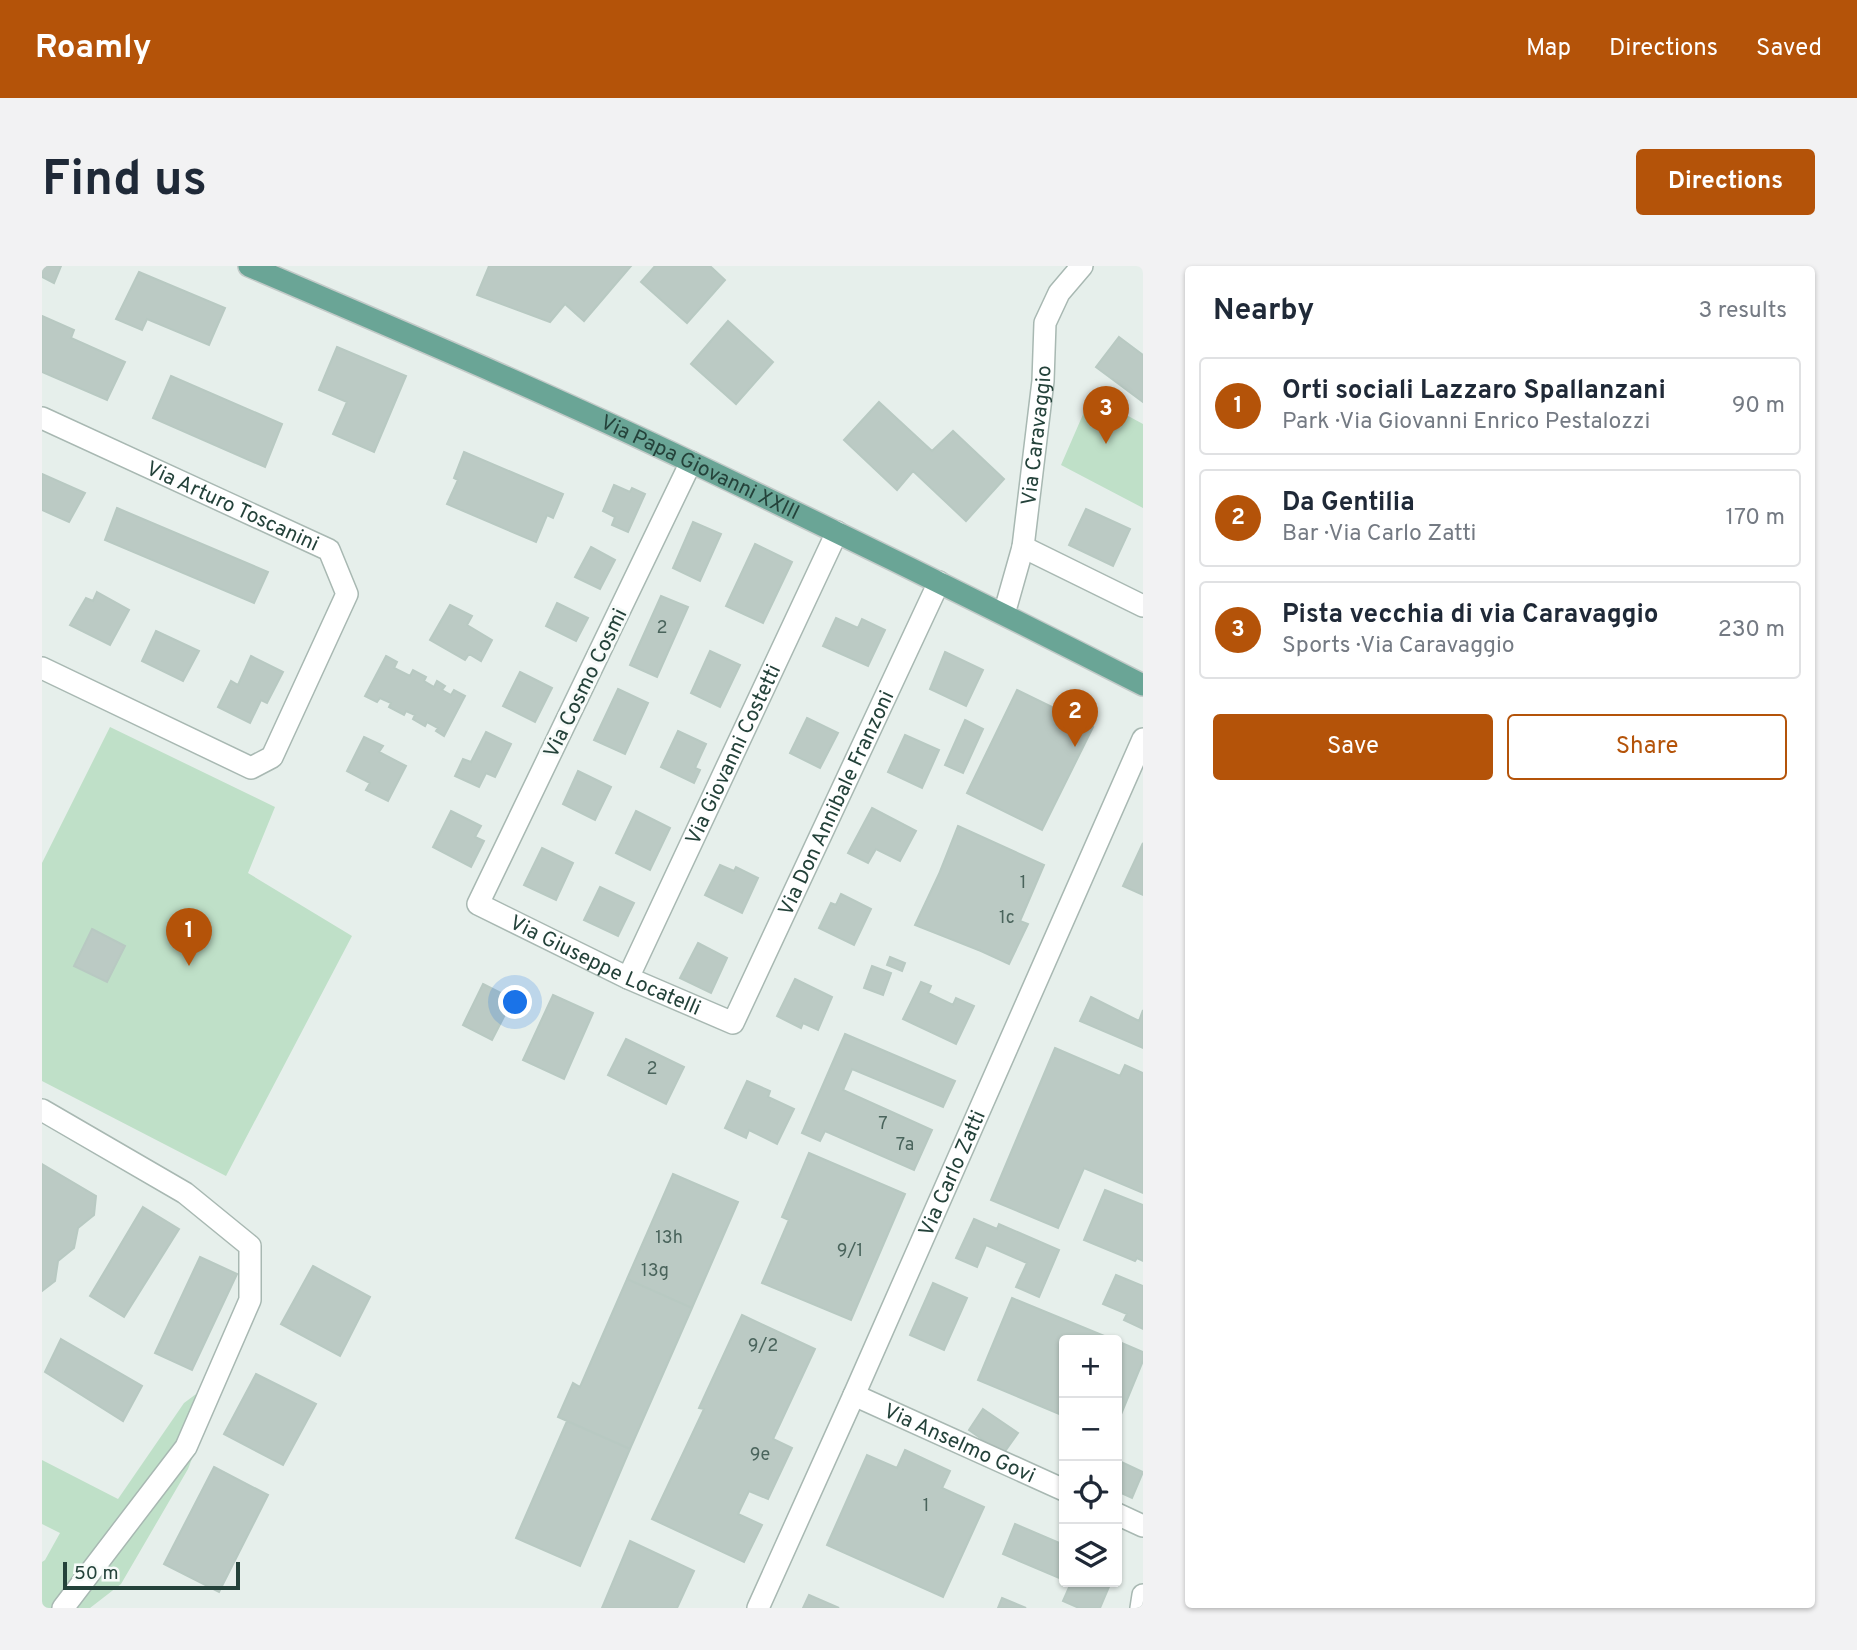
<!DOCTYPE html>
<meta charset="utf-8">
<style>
body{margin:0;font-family:Overpass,sans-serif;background:#f2f2f3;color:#1f2937}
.controls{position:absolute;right:21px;bottom:21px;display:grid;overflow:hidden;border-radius:7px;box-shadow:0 2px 5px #0004}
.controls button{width:63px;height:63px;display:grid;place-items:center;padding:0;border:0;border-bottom:2px solid #e0e1e3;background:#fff;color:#1f2937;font:35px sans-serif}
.scale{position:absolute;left:21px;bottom:18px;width:177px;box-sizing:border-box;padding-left:7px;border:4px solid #24423a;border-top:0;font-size:19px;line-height:24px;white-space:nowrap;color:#24423a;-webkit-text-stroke:5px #f7fbf9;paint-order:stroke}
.you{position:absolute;left:474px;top:737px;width:24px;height:24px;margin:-18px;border:5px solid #fff;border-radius:50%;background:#1a73e8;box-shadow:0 0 0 10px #1a73e833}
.badge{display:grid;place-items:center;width:46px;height:46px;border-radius:50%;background:#b45309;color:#fff;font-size:23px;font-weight:700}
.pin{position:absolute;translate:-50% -58px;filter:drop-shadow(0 2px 4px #0008)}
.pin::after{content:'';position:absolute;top:37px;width:24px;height:21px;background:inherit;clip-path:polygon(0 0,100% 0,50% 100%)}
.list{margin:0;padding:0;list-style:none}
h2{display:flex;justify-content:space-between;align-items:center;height:91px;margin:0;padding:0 28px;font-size:30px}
h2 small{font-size:23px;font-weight:400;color:#747a83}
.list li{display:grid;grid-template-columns:46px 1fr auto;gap:21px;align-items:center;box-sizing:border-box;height:98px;margin:0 14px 14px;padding:0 14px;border:2px solid #e0e1e3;border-radius:7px}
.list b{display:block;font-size:26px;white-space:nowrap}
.list p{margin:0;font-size:23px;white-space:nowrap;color:#747a83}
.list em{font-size:23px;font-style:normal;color:#747a83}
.actions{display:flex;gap:14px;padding:21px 28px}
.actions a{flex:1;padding:16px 0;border:2px solid #b45309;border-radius:7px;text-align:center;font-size:24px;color:#b45309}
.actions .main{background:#b45309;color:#fff}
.icon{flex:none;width:38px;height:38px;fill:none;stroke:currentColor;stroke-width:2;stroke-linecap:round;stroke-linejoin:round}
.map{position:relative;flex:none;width:1101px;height:1342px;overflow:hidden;border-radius:7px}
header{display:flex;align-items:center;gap:42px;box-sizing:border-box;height:98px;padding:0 35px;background:#b45309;color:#fff}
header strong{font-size:33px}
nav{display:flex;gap:38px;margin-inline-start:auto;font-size:24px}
.intro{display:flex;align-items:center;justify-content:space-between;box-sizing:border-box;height:168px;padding:0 42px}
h1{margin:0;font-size:49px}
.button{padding:18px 32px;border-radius:7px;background:#b45309;color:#fff;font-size:24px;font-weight:700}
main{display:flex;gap:42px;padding:0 42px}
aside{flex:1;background:#fff;border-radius:7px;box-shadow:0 2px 5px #0004}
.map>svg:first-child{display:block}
.green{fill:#bfe0c8}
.building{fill:#bbcac4;stroke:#b8c9c2;stroke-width:2}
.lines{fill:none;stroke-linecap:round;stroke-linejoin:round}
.minor-casing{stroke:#a8b8b2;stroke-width:24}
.major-casing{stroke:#c2cac8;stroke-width:24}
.minor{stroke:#fff;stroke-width:21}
.major{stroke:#6aa596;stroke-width:21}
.labels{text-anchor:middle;stroke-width:6;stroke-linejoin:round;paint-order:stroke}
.number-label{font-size:18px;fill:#4a645c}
.street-label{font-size:21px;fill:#24423a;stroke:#f7fbf9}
</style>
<header>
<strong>Roamly</strong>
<nav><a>Map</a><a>Directions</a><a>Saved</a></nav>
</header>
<div class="intro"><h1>Find us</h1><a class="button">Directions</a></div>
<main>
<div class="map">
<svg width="1101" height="1342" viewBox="0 0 1101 1342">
<rect width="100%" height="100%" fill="#e6efeb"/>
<!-- green -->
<path class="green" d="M1049 130 1101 158V242L1019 199Z
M68 461 233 541 206 607 310 670 184 910 0 815V597Z
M173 1114 169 1143 146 1203 79 1318 48 1342H0V1296L3 1294 18 1267 0 1258V1194L76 1233 142 1137Z"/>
<!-- building -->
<path class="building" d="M0 0H19L12 17 0 11Z
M447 0H589L542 55 523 38 508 56 435 29Z
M613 0H668L683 14 645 57 599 16Z
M97 6 183 42 167 79 105 53 100 64 74 53Z
M0 50 32 64 29 72 83 96 65 134 0 106Z
M686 55 731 96 694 138 649 98Z
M1077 71 1101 89V136L1054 101Z
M295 81 364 110 332 186 291 168 305 136 277 124Z
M129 110 240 158 223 201 111 152Z
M837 136 890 185 911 165 962 213 924 255 871 205 855 224 802 174Z
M422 186 521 228 511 252 505 249 494 276 405 238 416 214 412 212Z
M0 208 43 227 27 256 0 244Z
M572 219 588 226 590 222 603 228 586 266 570 259 573 251 561 245Z
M75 242 226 306 212 337 63 274Z
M1044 243 1088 263 1071 300 1027 279Z
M651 256 679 268 658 315 631 302Z
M713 278 750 296 721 357 684 340Z
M549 281 573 294 558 323 533 311Z
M55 326 87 344 68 379 28 359 44 332 51 335Z
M619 330 646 341 615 411 588 399Z
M515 337 546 352 534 375 504 360Z
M408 339 430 350 425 359 450 374 439 395 427 388 423 394 388 374Z
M794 352 816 362 820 353 843 364 826 400 781 380Z
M114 365 157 385 141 415 100 395Z
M668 385 698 399 678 441 649 427Z
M903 386 941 404 924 440 888 423Z
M209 390 241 406 225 437 219 434 208 457 176 441 189 415 196 419Z
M344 390 355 396 352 402 368 410 371 404 384 411 382 415 392 421 395 415 403 420 400 424 409 429 412 424 423 430 402 470 394 465 396 462 385 456 383 460 371 453 373 449 364 445 362 449 347 441 349 437 338 432 335 436 323 430Z
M478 406 510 422 493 456 461 440Z
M576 423 606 437 583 488 552 474Z
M975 424 1051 461 1000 564 925 527Z
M765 452 796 467 778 502 748 487Z
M923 454 941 463 921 507 903 499Z
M636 465 664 478 653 502 658 504 652 517 619 501Z
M444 466 469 478 453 511 444 507 437 521 413 510 421 493 429 496Z
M863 469 897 484 880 522 846 506Z
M322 471 341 480 337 486 364 500 346 535 324 524 328 517 305 505Z
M536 505 569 521 553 554 521 538Z
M830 542 874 565 858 595 834 583 826 597 806 587Z
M409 545 439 560 433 571 442 575 429 601 391 581Z
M594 545 628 562 608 604 574 587Z
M916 560 1002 599 978 655 986 658 967 698 939 685 873 659 897 608Z
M1101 577V629L1081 620Z
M500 582 531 597 514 634 482 619Z
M678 599 692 605 694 601 716 612 700 647 663 629Z
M558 621 592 637 576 670 542 654Z
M799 628 829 643 812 679 777 662 789 637 794 639Z
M50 663 83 680 65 716 32 700Z
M656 677 685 692 669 727 638 712Z
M848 691 863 697 860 705 845 699Z
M830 700 849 707 841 729 822 722Z
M753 713 790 731 776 764 761 757 759 762 735 750Z
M879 716 889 720 886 727 911 739 914 732 932 740 914 778 861 753Z
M441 718 471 733 450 774 421 759Z
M511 729 551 747 522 813 481 794Z
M1049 731 1097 755 1101 744V782L1038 755Z
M803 768 913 815 901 841 810 803 801 824 890 864 872 904 783 865 778 875 760 867Z
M584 773 642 801 624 838 566 809Z
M1013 782 1078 810 1083 799 1101 807V927L1042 902 1016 962 949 934Z
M705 815 728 825 726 831 752 843 735 878 707 864 704 872 683 862Z
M767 887 863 928 809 1054 720 1017 747 954 740 951Z
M0 898 54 930 52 949 36 962 32 982 16 995 13 1015 0 1025Z
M631 908 696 936 650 1042 585 1013Z
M1063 924 1101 939V995L1095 992 1093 995 1042 974Z
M101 941 137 963 82 1051 48 1030Z
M932 953 955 963 957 958 1017 984 997 1031 974 1021 985 997 944 979 935 1001 914 992Z
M158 991 195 1008 150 1104 113 1087Z
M271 1000 328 1031 298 1090 239 1058Z
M1074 1009 1101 1020V1063L1082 1054 1085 1048 1061 1038Z
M585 1013 650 1042 588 1183 516 1151 531 1117 538 1121Z
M891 1017 925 1032 902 1084 868 1069Z
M970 1032 1072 1074H1022V1150L936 1114Z
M700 1049 773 1083 731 1173 750 1182 726 1233 707 1225 696 1248 720 1259 702 1296 610 1253 662 1143 657 1142Z
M19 1073 100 1120 81 1155 3 1106Z
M1075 1075 1101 1086V1095L1075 1158Z
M214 1108 274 1138 241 1199 182 1168Z
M941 1143 976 1167 961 1188 927 1164Z
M525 1155 588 1183 538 1300 474 1272Z
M863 1184 908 1205 900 1222 942 1241 901 1331 785 1279 825 1189 855 1202Z
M1075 1194 1101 1206 1090 1232 1075 1225Z
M172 1201 226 1229 177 1326 122 1298Z
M973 1258 1022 1279V1314L961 1288Z
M588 1275 652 1305 635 1342H560Z
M1025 1316H1069L1058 1342H1037L1021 1335 1029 1317Z
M767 1329 797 1342H761Z
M960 1332 984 1342H956Z"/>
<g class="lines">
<!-- minor casing -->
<g class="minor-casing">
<g id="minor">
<path id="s1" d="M0 152 287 284 305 328 230 491 209 502 0 402"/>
<path id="s2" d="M649 196 436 638 586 712 691 757 897 316"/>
<path d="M981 281 1101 340"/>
<path id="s3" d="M962 348 981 281 1001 115 1003 57 1017 27 1040 0"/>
<path id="s4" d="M586 712 795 266"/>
<path d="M0 844 143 927 208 980V1034L144 1181 21 1342"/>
<path id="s5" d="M812 1129 1022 1224"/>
<path d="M1075 1248 1101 1260"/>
<path id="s6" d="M716 1342 812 1129 1101 473"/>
<path d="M1099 1342 1101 1329"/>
</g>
</g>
<!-- major casing -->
<g class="major-casing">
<g id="major">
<path id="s7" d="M207 0C356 64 505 127 651 197 802 269 952 343 1101 419"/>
</g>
</g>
<!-- minor -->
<use href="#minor" class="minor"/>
<!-- major -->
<use href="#major" class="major"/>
</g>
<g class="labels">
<!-- number labels -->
<g class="number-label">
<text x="620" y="367">2</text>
<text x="981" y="622">1</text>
<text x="965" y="657">1c</text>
<text x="610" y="808">2</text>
<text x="841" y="863">7</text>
<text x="863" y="884">7a</text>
<text x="627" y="977">13h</text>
<text x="808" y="990">9/1</text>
<text x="613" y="1010">13g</text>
<text x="721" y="1085">9/2</text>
<text x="718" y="1194">9e</text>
<text x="884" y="1245">1</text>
</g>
<!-- street labels -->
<g class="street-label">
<text dy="7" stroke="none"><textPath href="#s3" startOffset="182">Via Caravaggio</textPath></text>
<text dy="7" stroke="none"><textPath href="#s7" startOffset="494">Via Papa Giovanni XXIII</textPath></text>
<text dy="7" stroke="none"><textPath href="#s1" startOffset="210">Via Arturo Toscanini</textPath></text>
<text transform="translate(543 417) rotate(-64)" y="7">Via Cosmo Cosmi</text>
<text dy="7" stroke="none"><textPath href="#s4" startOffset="247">Via Giovanni Costetti</textPath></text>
<text dy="7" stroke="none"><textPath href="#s2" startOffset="1015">Via Don Annibale Franzoni</textPath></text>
<text dy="7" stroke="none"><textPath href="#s2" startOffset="632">Via Giuseppe Locatelli</textPath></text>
<text dy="7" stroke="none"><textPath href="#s6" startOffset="476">Via Carlo Zatti</textPath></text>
<text dy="7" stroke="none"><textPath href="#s5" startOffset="116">Via Anselmo Govi</textPath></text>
</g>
</g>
</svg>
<div class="controls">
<button>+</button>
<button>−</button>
<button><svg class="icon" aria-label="locate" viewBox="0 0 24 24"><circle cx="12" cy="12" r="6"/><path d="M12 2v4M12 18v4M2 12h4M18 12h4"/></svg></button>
<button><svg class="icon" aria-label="layers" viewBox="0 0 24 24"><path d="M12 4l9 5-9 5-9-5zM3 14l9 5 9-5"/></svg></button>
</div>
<div class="scale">50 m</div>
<div class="you"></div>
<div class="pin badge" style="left:147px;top:700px">1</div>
<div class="pin badge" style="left:1033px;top:481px">2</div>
<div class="pin badge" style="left:1064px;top:178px">3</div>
</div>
<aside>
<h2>Nearby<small>3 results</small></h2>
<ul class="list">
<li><span class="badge">1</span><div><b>Orti sociali Lazzaro Spallanzani</b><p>Park · Via Giovanni Enrico Pestalozzi</p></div><em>90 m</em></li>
<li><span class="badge">2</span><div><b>Da Gentilia</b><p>Bar · Via Carlo Zatti</p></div><em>170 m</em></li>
<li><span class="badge">3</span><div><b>Pista vecchia di via Caravaggio</b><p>Sports · Via Caravaggio</p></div><em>230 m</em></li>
</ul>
<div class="actions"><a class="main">Save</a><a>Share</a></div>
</aside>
</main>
